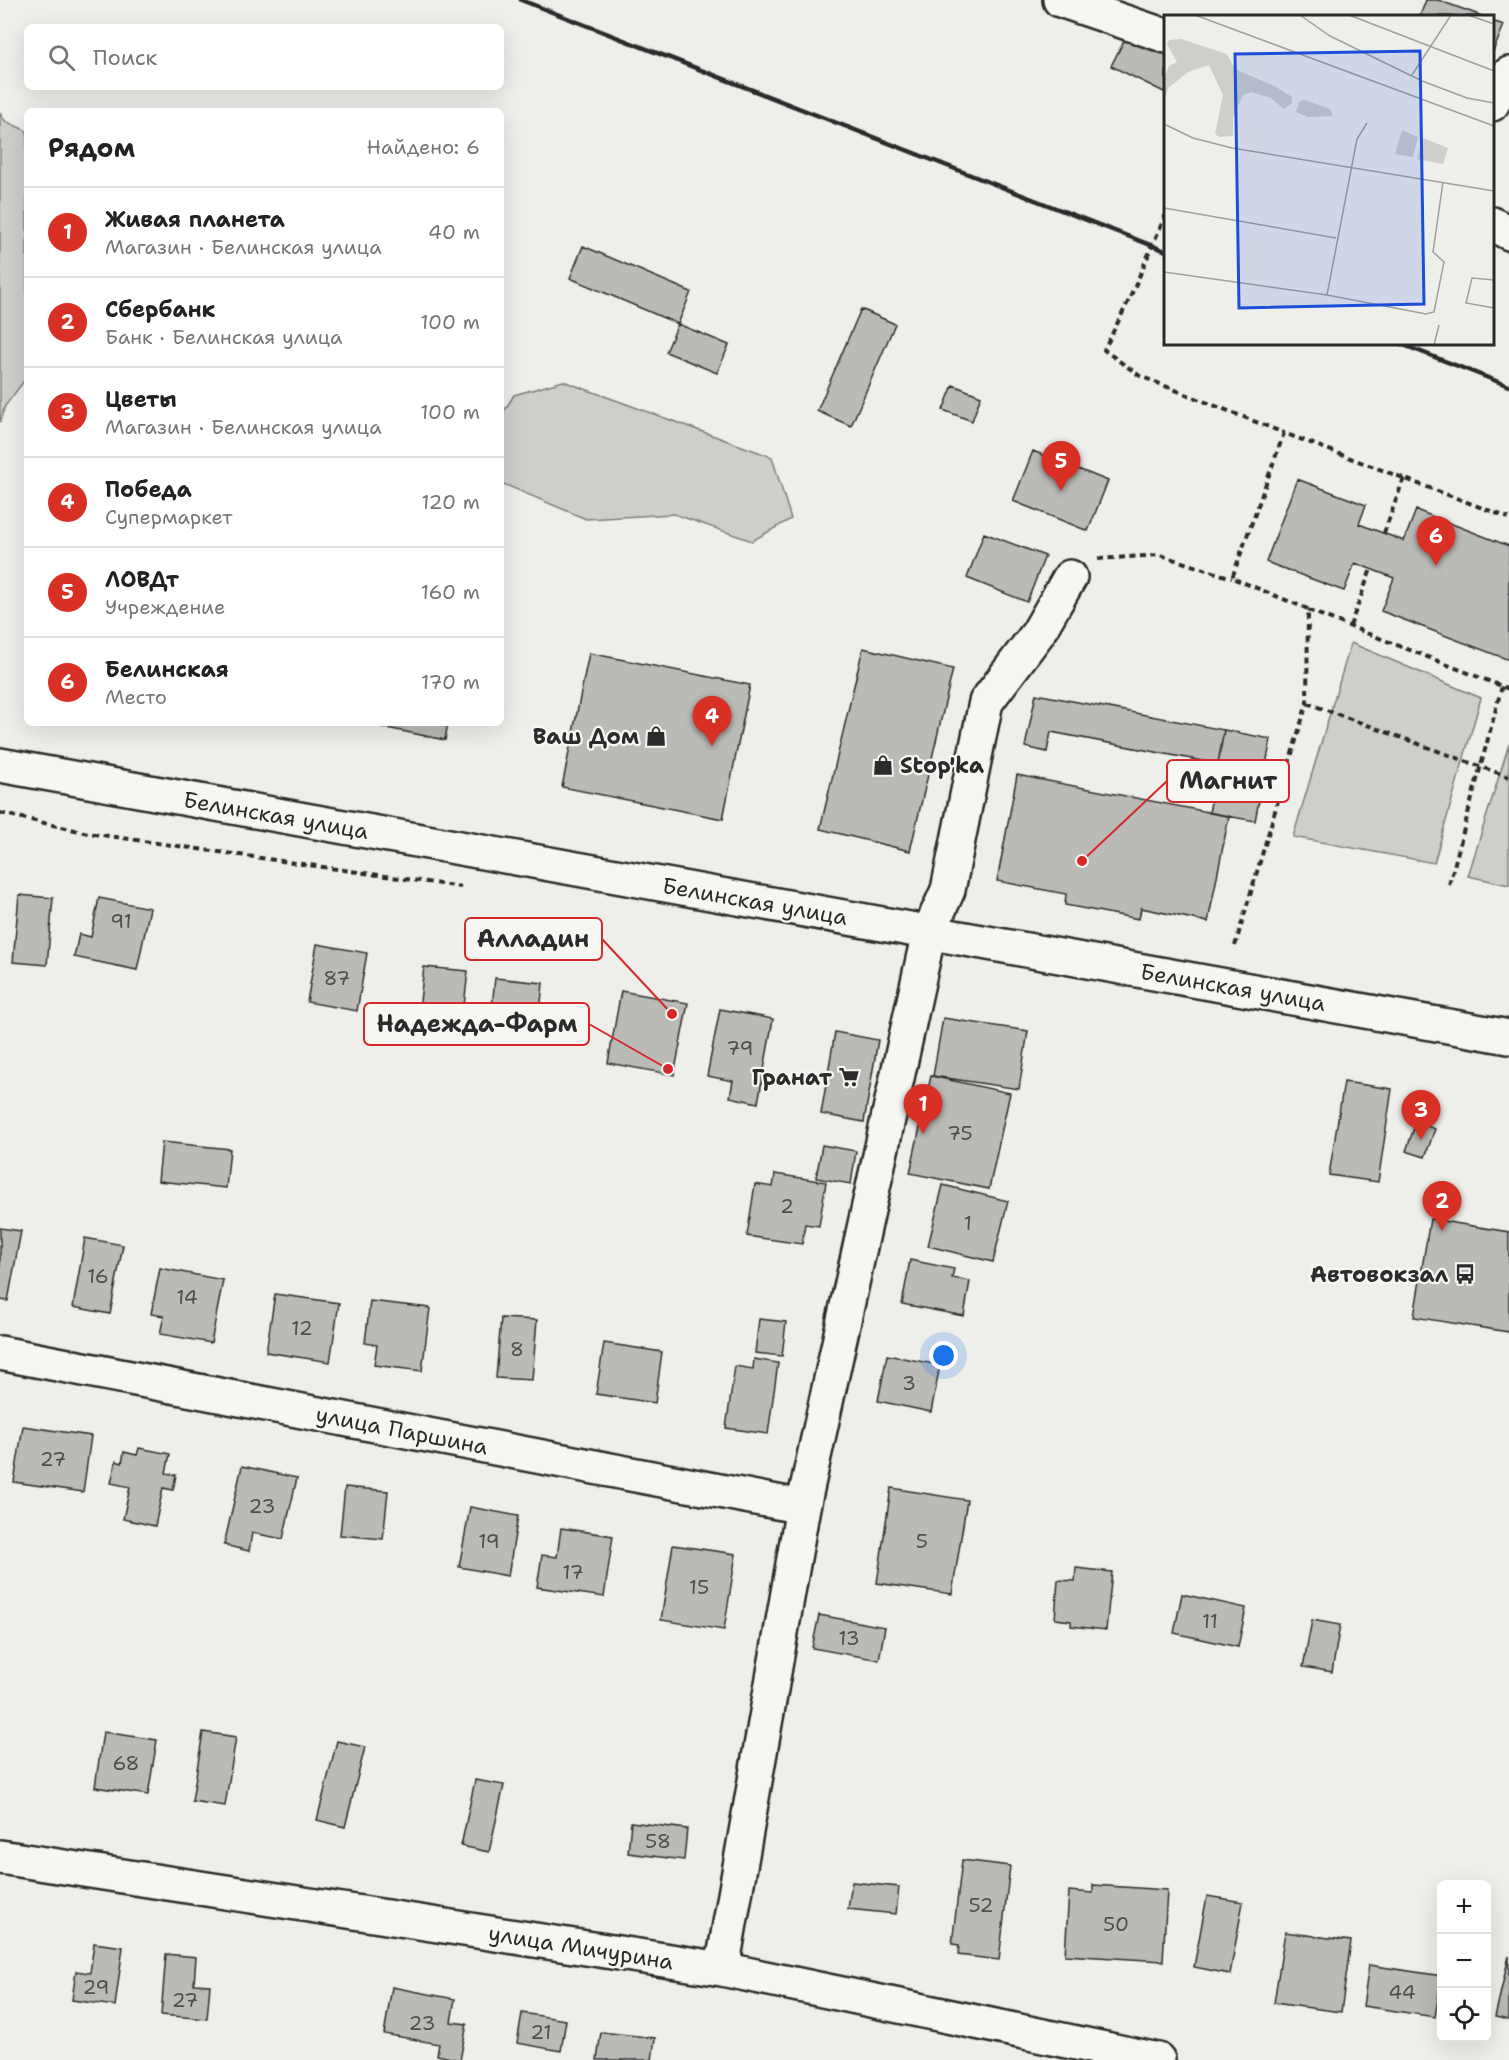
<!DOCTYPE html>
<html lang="ru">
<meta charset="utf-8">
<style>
body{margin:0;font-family:"Shantell Sans",sans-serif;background:#f6f6f6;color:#222}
.controls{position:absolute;right:18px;bottom:18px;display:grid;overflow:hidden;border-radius:9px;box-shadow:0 6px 24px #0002}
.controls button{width:54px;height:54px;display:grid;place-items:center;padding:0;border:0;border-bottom:2px solid #e0e0e0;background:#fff;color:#222;font:30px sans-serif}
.you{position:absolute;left:944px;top:1356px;width:21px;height:21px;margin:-15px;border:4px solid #fff;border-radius:50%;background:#1a73e8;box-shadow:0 0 0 9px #1a73e833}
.badge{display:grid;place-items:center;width:39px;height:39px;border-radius:50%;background:#d93025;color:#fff;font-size:20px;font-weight:700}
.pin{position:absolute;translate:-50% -50px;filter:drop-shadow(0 2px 3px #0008)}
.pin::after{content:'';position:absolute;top:32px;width:21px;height:18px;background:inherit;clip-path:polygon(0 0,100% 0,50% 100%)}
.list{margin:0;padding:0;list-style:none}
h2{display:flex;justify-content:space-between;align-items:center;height:78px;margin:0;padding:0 24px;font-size:26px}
h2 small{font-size:20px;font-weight:400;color:#767676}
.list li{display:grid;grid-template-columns:39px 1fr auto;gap:18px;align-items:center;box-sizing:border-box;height:90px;padding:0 24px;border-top:2px solid #e0e0e0}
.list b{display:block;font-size:22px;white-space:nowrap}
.list p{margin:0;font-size:20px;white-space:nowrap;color:#767676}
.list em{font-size:20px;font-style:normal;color:#767676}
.icon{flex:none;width:33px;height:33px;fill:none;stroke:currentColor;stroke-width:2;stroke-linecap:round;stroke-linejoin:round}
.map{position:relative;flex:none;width:1509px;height:2060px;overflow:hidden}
.search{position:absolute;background:#fff;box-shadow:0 6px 24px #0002;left:24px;top:24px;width:480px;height:66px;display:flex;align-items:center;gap:15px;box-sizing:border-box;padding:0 21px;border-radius:9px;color:#767676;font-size:22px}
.panel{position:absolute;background:#fff;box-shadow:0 6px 24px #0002;left:24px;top:108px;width:480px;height:618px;border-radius:9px}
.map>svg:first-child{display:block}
.green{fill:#cececa;stroke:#7c7c7a;stroke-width:1.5}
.building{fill:#babab7;stroke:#2b2b2b;stroke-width:1.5}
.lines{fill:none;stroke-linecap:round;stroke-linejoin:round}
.minor-casing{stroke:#2b2b2b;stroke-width:38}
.major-casing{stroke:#2b2b2b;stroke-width:38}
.path{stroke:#2b2b2b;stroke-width:4;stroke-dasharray:6 4.5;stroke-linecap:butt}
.minor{stroke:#f6f6f2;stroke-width:33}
.major{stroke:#f6f6f2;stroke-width:33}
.rail{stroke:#2b2b2b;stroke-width:4.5}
.labels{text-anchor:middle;stroke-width:4.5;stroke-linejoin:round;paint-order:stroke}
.number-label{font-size:20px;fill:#4f4f4e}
.poi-label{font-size:22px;font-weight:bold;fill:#2b2b2b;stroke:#f6f6f2;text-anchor:end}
.street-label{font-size:22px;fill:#2b2b2b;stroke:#f6f6f2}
.inset-road{fill:none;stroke:#a0a09e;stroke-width:1.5}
.view{fill:#1d4ed8;fill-opacity:0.15;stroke:#1d4ed8;stroke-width:3}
.inset-edge{fill:none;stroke:#2b2b2b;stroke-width:3}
.leader{fill:none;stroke:#d62828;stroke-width:2}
.callout-dot{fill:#d62828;stroke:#f6f6f2;stroke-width:2}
.callout{fill:#f6f6f2;stroke:#d62828;stroke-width:2}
.callout-label{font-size:24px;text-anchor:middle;font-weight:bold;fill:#2b2b2b}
</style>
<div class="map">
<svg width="1509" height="2060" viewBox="0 0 1509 2060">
<rect width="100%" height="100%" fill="#eeeeea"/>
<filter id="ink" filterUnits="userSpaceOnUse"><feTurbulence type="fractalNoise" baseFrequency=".0167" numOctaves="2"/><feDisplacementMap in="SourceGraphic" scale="12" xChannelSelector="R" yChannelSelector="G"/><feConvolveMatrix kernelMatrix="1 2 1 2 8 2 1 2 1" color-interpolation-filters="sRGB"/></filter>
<g filter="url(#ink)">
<!-- green -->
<path class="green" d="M0 113 5 121 27 131V377L5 406 0 422Z
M563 381 772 457 791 519 752 541 674 514 586 519 501 483V416L514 395Z
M1351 643 1481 698 1434 863 1293 837Z
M1509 744V885L1468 876Z"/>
<!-- building -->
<path class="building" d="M1426 0H1438L1482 16H1420Z
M1492 21 1504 25 1492 54Z
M1129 31 1166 49V93L1111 66Z
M583 246 691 292 678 324 570 278Z
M861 309 895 324 851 426 817 411Z
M678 324 729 345 717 373 666 352Z
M953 385 981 396 972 421 943 410Z
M1033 451 1108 481 1088 531 1013 501Z
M1297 479 1366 505 1359 524 1404 541 1416 510 1509 546V660L1381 611 1394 578 1355 563 1344 591 1266 562Z
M984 533 1045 556 1027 602 967 578Z
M863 648 953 669 910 851 820 829Z
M589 653 750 685 723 819 562 787Z
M1036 694 1224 730 1218 764 1051 732 1047 752 1025 747Z
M363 723H448L445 740Z
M1224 730 1271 739 1255 821 1209 813Z
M1017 775 1229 816 1208 922 1141 908 1139 919 1065 905 1066 894 997 881Z
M19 895 53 898 47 965 13 962Z
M99 898 150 908 137 970 74 957 79 934 91 937Z
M317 944 367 953 357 1011 307 1002Z
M424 967 468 971 462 1023 418 1018Z
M495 978 543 983 538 1031 490 1026Z
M621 991 688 1003 674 1075 608 1063Z
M720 1009 773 1019 758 1103 730 1097 733 1081 707 1076Z
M943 1018 1028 1031 1019 1089 933 1076Z
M835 1032 878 1040 864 1122 821 1114Z
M931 1076 1010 1093 989 1189 910 1173Z
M1344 1082 1392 1089 1378 1182 1329 1175Z
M1416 1122 1435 1129 1425 1157 1406 1151Z
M162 1142 230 1149 226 1188 158 1181Z
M822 1145 856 1151 851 1184 816 1178Z
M775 1174 826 1182 819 1226 805 1224 802 1244 747 1236 755 1184 773 1187Z
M943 1185 1008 1201 993 1262 928 1246Z
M1430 1219 1509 1232V1332L1414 1317Z
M0 1228 21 1231 8 1301 0 1300Z
M85 1238 123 1245 110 1314 73 1307Z
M910 1260 954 1269 952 1278 970 1281 964 1316 902 1304Z
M160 1268 223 1280 211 1343 160 1334 164 1316 151 1314Z
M275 1294 339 1303 330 1362 266 1352Z
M370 1301 430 1308 422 1371 374 1365 377 1345 365 1343Z
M501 1318 537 1320 532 1380 496 1378Z
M759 1319 786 1322 782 1356 755 1353Z
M604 1343 662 1352 655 1403 596 1394Z
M887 1355 940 1365 931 1412 878 1401Z
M754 1359 778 1363 768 1434 726 1428 735 1366 753 1369Z
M23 1426 91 1436 83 1492 14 1482Z
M139 1448 170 1454 166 1473 176 1475 173 1490 163 1488 155 1526 123 1519 130 1487 111 1483 116 1461 122 1463 124 1452 137 1455Z
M242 1466 297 1478 283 1539 252 1533 249 1551 224 1545Z
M345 1487 388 1491 383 1539 340 1535Z
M891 1488 967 1500 952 1594 877 1583Z
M470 1507 518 1516 508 1576 459 1567Z
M561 1528 613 1536 604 1597 537 1587 542 1555 557 1557Z
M673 1545 736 1554 724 1630 661 1620Z
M1076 1568 1112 1572 1106 1630 1071 1626V1621L1055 1619 1058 1580 1075 1581Z
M1182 1594 1246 1608 1238 1647 1174 1633Z
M819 1615 885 1627 879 1660 812 1648Z
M1312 1620 1340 1625 1332 1672 1303 1667Z
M103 1732 157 1740 148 1795 95 1787Z
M203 1732 236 1737 225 1806 192 1801Z
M337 1741 365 1747 345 1827 317 1820Z
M475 1780 504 1785 489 1852 461 1846Z
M631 1822 687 1829 684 1860 628 1853Z
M962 1860 1010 1866 999 1960 958 1955 959 1945 952 1944Z
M852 1882 899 1887 896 1914 848 1909Z
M1093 1885 1167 1890 1163 1961 1065 1955 1069 1891 1093 1893Z
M1207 1896 1243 1902 1230 1974 1194 1967Z
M1285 1932 1351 1941 1341 2012 1274 2003Z
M94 1943 123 1947 115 2006 72 2000 76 1971 90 1973Z
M166 1954 196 1957 194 1984 210 1985 207 2019 161 2015Z
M1509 1956V2020L1495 2017Z
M1369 1965 1442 1976 1435 2017 1363 2006Z
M392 1987 455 1999 451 2022 467 2024 460 2060 437 2055 439 2044 384 2034Z
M522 2013 566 2020 561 2051 517 2043Z
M601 2032 655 2038 652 2060H597Z"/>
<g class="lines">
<!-- minor casing -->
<g class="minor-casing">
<path id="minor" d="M1060 0 1166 36
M1492 104 1509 74
M1492 224 1509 233
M0 1353 803 1507
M0 1857 722 1969 1158 2060
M722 1969 803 1507 929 932 948 890 986 702 1038 633 1070 577"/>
</g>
<!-- major casing -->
<g class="major-casing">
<path id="major" d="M0 765 1509 1037"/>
</g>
<!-- path -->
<path class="path" d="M1166 214 1129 300 1104 350 1140 376 1284 433
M1384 533 1404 478
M1098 559 1160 555 1232 578
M1308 609 1232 578 1284 433 1509 518
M1350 626 1371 569
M1307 703 1509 777
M0 813 88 833 461 887
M1449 885 1502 686
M1235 946 1307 703 1308 610 1509 689"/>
<!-- minor -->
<use href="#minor" class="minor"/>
<!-- major -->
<use href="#major" class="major"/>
<!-- rail -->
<path class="rail" d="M521 0 1166 251
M1401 344 1509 386"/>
</g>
</g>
<!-- icons -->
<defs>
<g id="shop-bare" transform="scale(1.62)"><path d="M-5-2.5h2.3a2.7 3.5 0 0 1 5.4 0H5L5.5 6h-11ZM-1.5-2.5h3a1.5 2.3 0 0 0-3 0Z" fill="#2b2b2b" stroke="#f6f6f2" stroke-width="2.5" paint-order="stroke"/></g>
<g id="supermarket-bare" transform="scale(1.62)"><path d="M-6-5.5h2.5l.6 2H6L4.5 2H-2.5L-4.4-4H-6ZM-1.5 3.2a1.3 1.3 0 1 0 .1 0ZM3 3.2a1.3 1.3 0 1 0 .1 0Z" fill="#2b2b2b" stroke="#f6f6f2" stroke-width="2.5" paint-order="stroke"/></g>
<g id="bus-bare" transform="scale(1.62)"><path d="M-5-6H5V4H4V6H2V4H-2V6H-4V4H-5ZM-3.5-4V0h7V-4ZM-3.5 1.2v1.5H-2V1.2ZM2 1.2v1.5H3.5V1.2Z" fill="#2b2b2b" stroke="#f6f6f2" stroke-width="2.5" paint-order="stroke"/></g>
</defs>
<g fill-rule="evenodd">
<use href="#shop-bare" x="656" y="736"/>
<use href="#shop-bare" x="883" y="765"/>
<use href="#supermarket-bare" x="849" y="1077"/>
<use href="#bus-bare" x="1465" y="1274"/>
</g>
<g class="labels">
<!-- number labels -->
<g class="number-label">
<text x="121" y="928">91</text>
<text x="337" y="985">87</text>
<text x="740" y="1055">79</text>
<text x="960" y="1140">75</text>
<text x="787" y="1213">2</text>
<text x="968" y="1230">1</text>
<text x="98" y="1283">16</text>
<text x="187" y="1304">14</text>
<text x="302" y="1335">12</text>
<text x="517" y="1356">8</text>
<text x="909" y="1390">3</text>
<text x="53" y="1466">27</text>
<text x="262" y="1513">23</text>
<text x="489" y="1548">19</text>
<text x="922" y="1548">5</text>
<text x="573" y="1579">17</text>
<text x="699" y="1594">15</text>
<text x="1210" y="1628">11</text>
<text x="849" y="1645">13</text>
<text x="126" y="1770">68</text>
<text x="658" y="1848">58</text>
<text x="981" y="1912">52</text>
<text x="1116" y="1931">50</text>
<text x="96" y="1994">29</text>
<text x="1402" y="1999">44</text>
<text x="185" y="2007">27</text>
<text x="422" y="2030">23</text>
<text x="541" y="2039">21</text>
</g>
<!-- poi labels -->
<g class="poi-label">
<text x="639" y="744">Ваш Дом</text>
<text x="900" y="773" text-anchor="start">Stop'ka</text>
<text x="832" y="1085">Гранат</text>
<text x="1448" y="1282">Автовокзал</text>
</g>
<!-- street labels -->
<g class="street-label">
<text transform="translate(276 815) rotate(10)" y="8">Белинская улица</text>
<text transform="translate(755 901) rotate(10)" y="8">Белинская улица</text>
<text transform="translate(1233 987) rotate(10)" y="8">Белинская улица</text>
<text transform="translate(402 1430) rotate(11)" y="8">улица Паршина</text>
<text transform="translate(581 1947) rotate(9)" y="8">улица Мичурина</text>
</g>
</g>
<!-- overview -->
<g transform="translate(1164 15)">
<rect width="330" height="330" fill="#eeeeea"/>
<path d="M17 24 63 39 71 54 112 72 128 82V88L120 94 107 83 87 77 79 80 69 102V121L55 122 51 119 59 80 45 50 24 57 4 73 0 89V64L5 51 13 47 3 29 5 25ZM140 85 166 94 169 101 144 102 132 97 135 87ZM238 115 254 122 249 142 231 139ZM259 123 284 133 279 149 253 144Z" fill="#cececa"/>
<path class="inset-road" d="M31 0 330 111M136 0 166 21 258 66 303 83 330 88M185 0 330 56M304 0 330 9M248 60 287 0M0 109 29 123 68 133 330 176M0 193 172 223M0 257 163 280 262 299 270 297 280 247 269 237 279 167M330 265 308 263 302 288 330 293M163 280 193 124 203 108M270 330 275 310"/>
<path class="view" d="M256 36 260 289 75 293 71 39Z"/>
<rect width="330" height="330" class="inset-edge"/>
</g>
<!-- callouts -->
<path class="leader" d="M1082 861L1167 781M672 1014L602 939M668 1069L589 1024"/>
<g class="callout-dot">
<circle cx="1082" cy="861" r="6"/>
<circle cx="672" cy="1014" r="6"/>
<circle cx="668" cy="1069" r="6"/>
</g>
<g class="callout">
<rect x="1167" y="760" width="122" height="42" rx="6"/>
<rect x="465" y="918" width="137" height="42" rx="6"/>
<rect x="364" y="1003" width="225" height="42" rx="6"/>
</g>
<g class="callout-label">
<text x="1228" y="789">Магнит</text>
<text x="533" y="947">Алладин</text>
<text x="477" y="1032">Надежда-Фарм</text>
</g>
</svg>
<div class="controls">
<button>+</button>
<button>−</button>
<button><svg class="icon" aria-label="locate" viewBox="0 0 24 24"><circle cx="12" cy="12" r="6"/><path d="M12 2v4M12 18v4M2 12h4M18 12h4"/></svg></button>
</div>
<div class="you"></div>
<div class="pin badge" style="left:923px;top:1134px">1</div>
<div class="pin badge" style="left:1442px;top:1231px">2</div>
<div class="pin badge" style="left:1421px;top:1140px">3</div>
<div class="pin badge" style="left:712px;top:746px">4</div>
<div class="pin badge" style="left:1061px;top:491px">5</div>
<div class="pin badge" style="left:1436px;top:566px">6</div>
<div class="search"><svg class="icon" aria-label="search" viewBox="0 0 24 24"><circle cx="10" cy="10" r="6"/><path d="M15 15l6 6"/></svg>Поиск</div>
<section class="panel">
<h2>Рядом<small>Найдено: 6</small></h2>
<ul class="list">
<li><span class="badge">1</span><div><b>Живая планета</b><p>Магазин · Белинская улица</p></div><em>40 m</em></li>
<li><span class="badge">2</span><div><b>Сбербанк</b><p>Банк · Белинская улица</p></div><em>100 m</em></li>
<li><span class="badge">3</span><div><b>Цветы</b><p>Магазин · Белинская улица</p></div><em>100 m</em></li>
<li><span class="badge">4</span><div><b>Победа</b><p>Супермаркет</p></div><em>120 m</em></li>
<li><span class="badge">5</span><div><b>ЛОВДт</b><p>Учреждение</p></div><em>160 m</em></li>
<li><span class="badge">6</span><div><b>Белинская</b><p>Место</p></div><em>170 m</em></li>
</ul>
</section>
</div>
